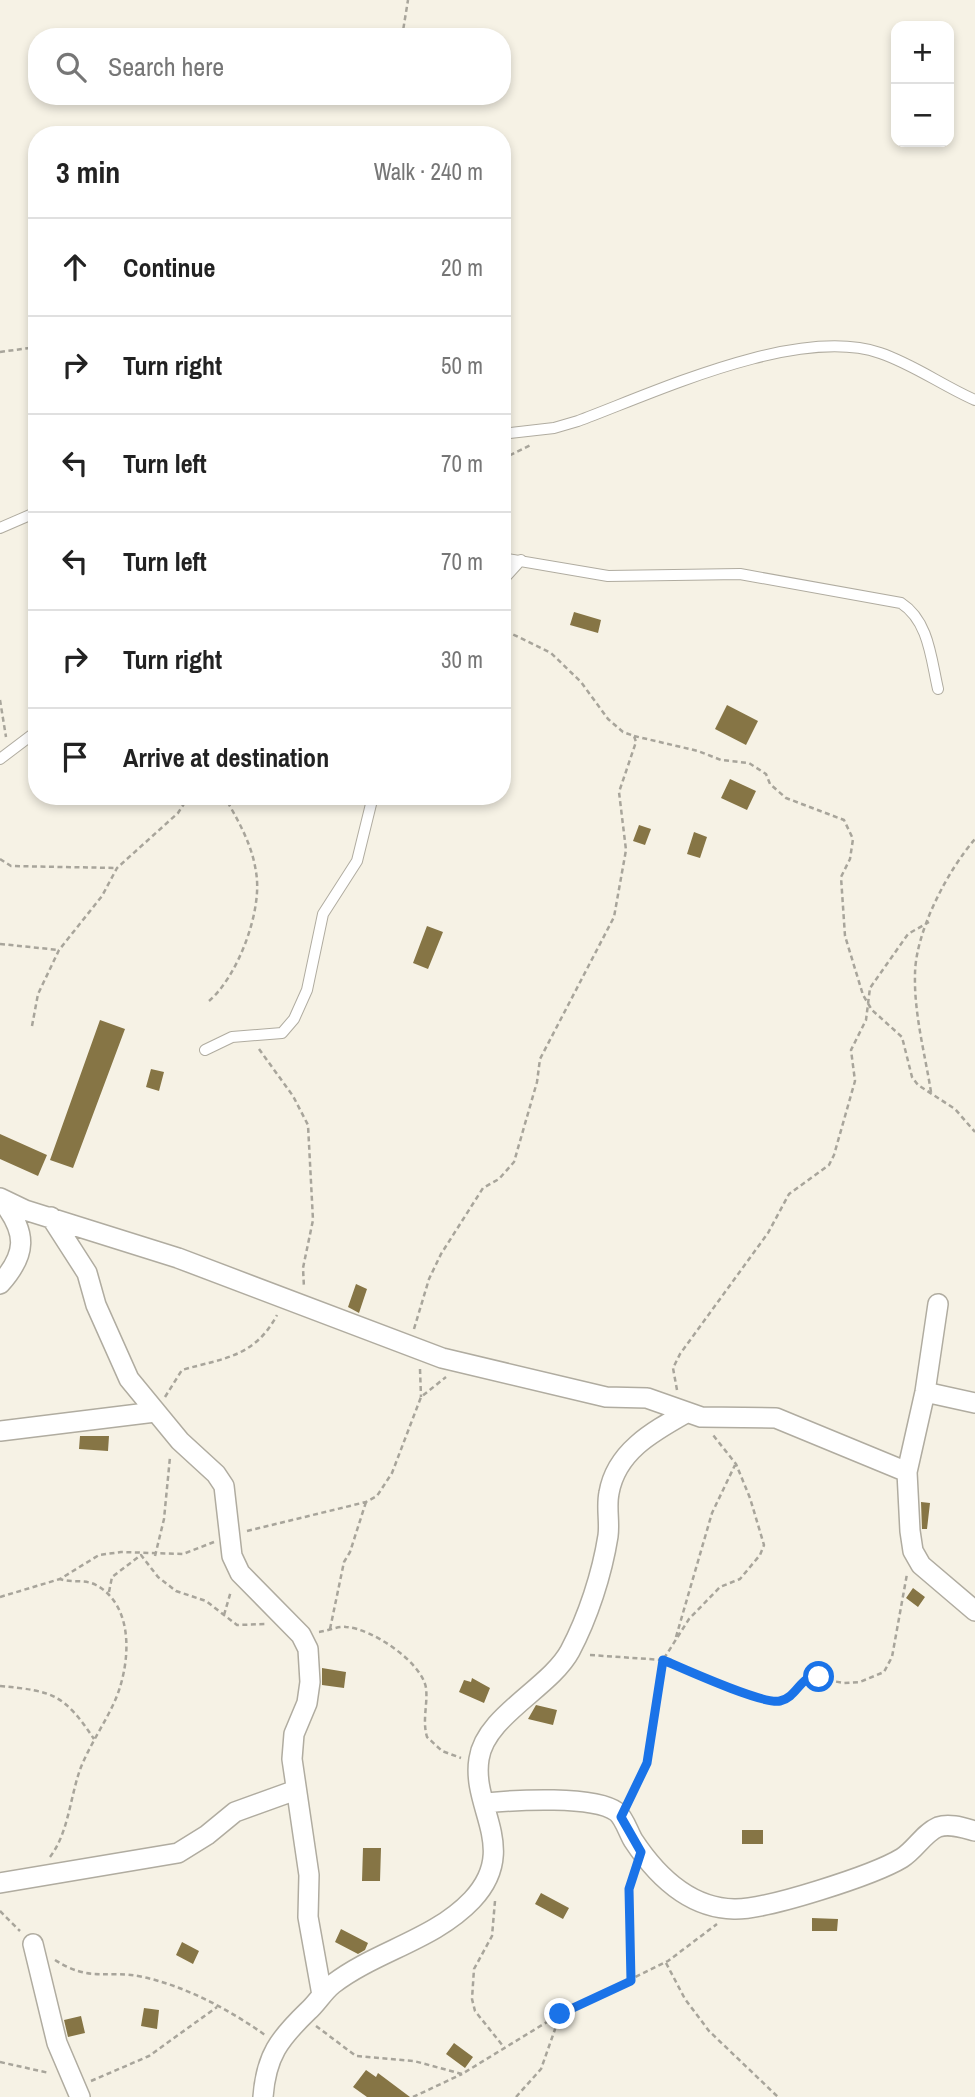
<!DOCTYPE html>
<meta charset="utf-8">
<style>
body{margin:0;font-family:"Archivo Narrow",sans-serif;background:#f2f2f2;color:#222}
.controls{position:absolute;right:21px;top:21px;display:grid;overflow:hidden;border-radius:14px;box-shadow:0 4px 10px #0003}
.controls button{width:63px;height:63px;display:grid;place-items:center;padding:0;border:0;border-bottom:2px solid #e0e0e0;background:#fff;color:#222;font:35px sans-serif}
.stop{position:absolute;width:21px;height:21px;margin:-16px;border:5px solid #1a73e8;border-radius:50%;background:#fff}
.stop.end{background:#1a73e8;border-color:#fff;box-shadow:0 2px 7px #0008}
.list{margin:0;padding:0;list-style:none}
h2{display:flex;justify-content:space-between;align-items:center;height:91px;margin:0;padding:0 28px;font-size:30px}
h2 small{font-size:23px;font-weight:400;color:#767676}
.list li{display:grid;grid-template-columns:46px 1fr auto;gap:21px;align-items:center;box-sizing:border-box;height:98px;padding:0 28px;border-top:2px solid #e0e0e0}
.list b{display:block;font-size:26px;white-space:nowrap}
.list em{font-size:23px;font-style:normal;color:#767676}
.icon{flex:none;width:38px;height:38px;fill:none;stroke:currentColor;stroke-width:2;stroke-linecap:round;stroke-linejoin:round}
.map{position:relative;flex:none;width:975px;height:2097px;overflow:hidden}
.search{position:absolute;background:#fff;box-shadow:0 4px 10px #0003;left:28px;top:28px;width:483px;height:77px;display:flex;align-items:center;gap:18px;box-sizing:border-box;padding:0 24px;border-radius:28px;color:#767676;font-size:26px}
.panel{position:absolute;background:#fff;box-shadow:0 4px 10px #0003;left:28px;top:126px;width:483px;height:679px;border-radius:28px}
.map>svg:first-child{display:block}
.building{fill:#867545}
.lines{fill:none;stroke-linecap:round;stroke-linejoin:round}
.lane-casing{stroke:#b0aca0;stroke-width:12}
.street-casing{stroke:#b0aca0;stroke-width:22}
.path{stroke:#a8a59b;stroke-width:2.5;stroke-dasharray:5 3.5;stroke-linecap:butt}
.lane{stroke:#fff;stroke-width:10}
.street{stroke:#fff;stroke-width:19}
.route{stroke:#1a73e8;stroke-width:9}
</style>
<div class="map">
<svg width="975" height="2097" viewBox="0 0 975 2097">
<rect width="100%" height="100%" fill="#f6f2e5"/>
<!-- building -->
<path class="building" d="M574 612 601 620 598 633 570 625Z
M727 705 758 721 746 745 715 729Z
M730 779 756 791 747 810 721 798Z
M639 825 651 829 645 845 633 841Z
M694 832 707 837 700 858 687 854Z
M427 926 443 932 428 969 413 963Z
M100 1020 125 1029 73 1168 50 1160Z
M151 1069 164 1072 159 1091 146 1087Z
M0 1134 47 1155 38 1176 0 1159Z
M356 1284 367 1289 359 1313 348 1307Z
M80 1436H109L108 1451 79 1449Z
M921 1502 930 1503 927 1529H922Z
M913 1588 925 1597 918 1607 906 1598Z
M322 1668 346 1672 344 1688 322 1685Z
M472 1678 490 1688 484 1703 459 1692 464 1680 471 1682Z
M536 1705 557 1710 553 1725 528 1719Z
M742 1830H763V1844H742Z
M363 1848H381L380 1881H362Z
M541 1893 569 1908 563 1919 535 1904Z
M812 1918 838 1919 837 1931H812Z
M341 1929 368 1943 365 1950 358 1954 335 1942Z
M182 1942 199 1951 193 1964 176 1955Z
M144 2008 159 2010 157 2029 141 2026Z
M81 2016 85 2033 68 2037 64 2020Z
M454 2043 473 2057 465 2068 446 2054Z
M366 2070 376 2077 378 2073 410 2097H367L353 2087Z"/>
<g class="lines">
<!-- lane casing -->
<g class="lane-casing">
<path id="lane" d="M502 434 554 428 578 421C656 392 798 325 880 353 913 364 943 386 975 400
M0 528 37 512
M502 558 608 576 740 574 901 603C929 621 931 659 938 689
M502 581 521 560
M0 759 37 731
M205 1050 232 1037 282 1033 294 1019 307 990 323 914 357 861 373 796"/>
</g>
<!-- street casing -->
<g class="street-casing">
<path id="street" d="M0 1198 25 1210 178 1258 442 1358 606 1397 647 1398 701 1417 776 1418 907 1472
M51 1217 87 1273 96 1305 129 1379 180 1441 216 1474 224 1486 232 1556 240 1573 301 1635 308 1649 310 1682 307 1703 294 1734 292 1759 309 1875 308 1917 322 1995
M0 1284C27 1254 27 1233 3 1202
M938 1304 925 1392 907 1472 910 1531 913 1551 921 1565 975 1611
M925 1392 975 1403
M0 1431 155 1412
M486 1803C515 1800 594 1795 617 1812 624 1818 628 1831 633 1840 656 1875 689 1908 734 1909 766 1910 874 1875 902 1858 915 1850 924 1833 938 1827 950 1823 964 1828 975 1831
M0 1883 178 1853 207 1835 235 1812 296 1790
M33 1944 57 2043 80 2097
M263 2097C266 2056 279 2039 308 2011 317 2003 323 1992 333 1984 376 1951 434 1940 472 1900 520 1849 471 1808 479 1759 485 1716 550 1688 570 1651 588 1617 602 1574 608 1536 610 1522 606 1507 609 1493 616 1452 652 1432 686 1413"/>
</g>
<!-- path -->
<path class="path" d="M402 37 408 0
M0 352 37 347
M502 459 531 445
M0 700 6 737
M634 736 698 751 721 760 749 763 766 774 770 784 786 798 844 820 853 839 850 859 841 877 845 936 863 995 872 1010 902 1037 912 1077 918 1085 955 1109 975 1132
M0 859 11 866 117 868
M0 944 59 950
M209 1001C238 976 263 910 256 872 252 844 238 820 224 796
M32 1026 38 994 59 950 102 896 117 868 178 813 189 796
M259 1049 293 1096 308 1125 313 1220 303 1268 304 1288
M931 1092C925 1054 914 1014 915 975 915 932 948 870 975 839
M414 1329 429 1279 441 1254 483 1188 499 1179 514 1162 537 1082 540 1059 614 917 626 850 619 792 636 742 634 736 623 732 608 719 581 682 551 653 502 629
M420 1369 421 1397
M677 1390 673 1368 680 1354 768 1233 789 1194 829 1165 834 1155 855 1081 851 1050 866 1020 870 988 908 934 929 922
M165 1397 182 1370C223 1358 254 1358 277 1315
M247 1531 366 1502 377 1496 392 1473 421 1397 446 1377
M155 1556 164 1519 170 1457
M109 1592 112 1577 141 1555 158 1577 176 1591 206 1601 237 1625 265 1624
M0 1597 60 1579 99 1555 121 1552 183 1554 214 1542
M224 1615 231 1591
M330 1629 344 1562 350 1552 366 1502
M319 1632C327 1631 338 1626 346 1627 371 1628 422 1662 426 1688 428 1704 422 1720 427 1737L442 1751 461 1758
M676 1637 712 1513 735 1465
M590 1655 663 1660 748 1695 773 1702 787 1698 809 1677 844 1683 860 1682 884 1672 892 1657 907 1574
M0 1686C53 1691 64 1694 94 1739
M631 1798 647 1763 663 1660 689 1619 720 1587 740 1579 760 1555 764 1545 750 1498 736 1464 713 1435
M50 1857C69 1832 70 1796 81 1767 90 1745 103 1726 113 1705 130 1670 137 1607 96 1585 85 1579 71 1583 60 1579
M495 1901 492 1936 474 1969 472 1999 475 2011 503 2046
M0 1911 20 1931
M55 1960C91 1983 106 1969 143 1977 185 1986 230 2010 265 2035
M666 1963 685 1999 709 2031 778 2097
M631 1981 628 1899 633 1869
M316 2026 356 2056 414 2061 462 2074 560 2014 668 1961 717 1924
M0 2062 49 2073
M91 2081 149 2056 217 2007
M413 2097 462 2074
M516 2097 541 2069 560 2015"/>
<!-- lane -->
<use href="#lane" class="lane"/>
<!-- street -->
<use href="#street" class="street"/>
</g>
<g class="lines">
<!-- route -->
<path class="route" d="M560 2014 631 1981 629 1889 641 1852 621 1817 647 1763 663 1660C684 1669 763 1705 780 1701 798 1697 800 1674 819 1677"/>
</g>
</svg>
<div class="controls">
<button>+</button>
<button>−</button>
</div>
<div class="stop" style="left:819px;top:1677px"></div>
<div class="stop end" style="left:560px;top:2014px"></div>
<div class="search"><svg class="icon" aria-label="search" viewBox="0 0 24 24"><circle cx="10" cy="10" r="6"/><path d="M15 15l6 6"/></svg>Search here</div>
<section class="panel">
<h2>3 min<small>Walk · 240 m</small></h2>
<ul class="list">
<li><svg class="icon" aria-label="ahead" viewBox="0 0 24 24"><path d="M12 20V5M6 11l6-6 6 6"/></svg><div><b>Continue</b></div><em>20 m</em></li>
<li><svg class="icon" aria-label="right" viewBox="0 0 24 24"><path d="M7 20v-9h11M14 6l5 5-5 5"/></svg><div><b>Turn right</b></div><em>50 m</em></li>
<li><svg class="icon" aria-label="left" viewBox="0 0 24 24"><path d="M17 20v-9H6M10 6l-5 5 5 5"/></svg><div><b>Turn left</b></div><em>70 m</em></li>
<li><svg class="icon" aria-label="left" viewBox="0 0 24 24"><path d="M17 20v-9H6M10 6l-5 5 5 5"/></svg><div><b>Turn left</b></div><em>70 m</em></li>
<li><svg class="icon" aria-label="right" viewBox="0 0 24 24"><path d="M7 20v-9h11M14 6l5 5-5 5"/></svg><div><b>Turn right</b></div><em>30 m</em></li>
<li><svg class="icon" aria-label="arrive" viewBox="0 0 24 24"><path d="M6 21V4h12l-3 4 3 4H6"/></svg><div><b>Arrive at destination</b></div></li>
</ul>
</section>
</div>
